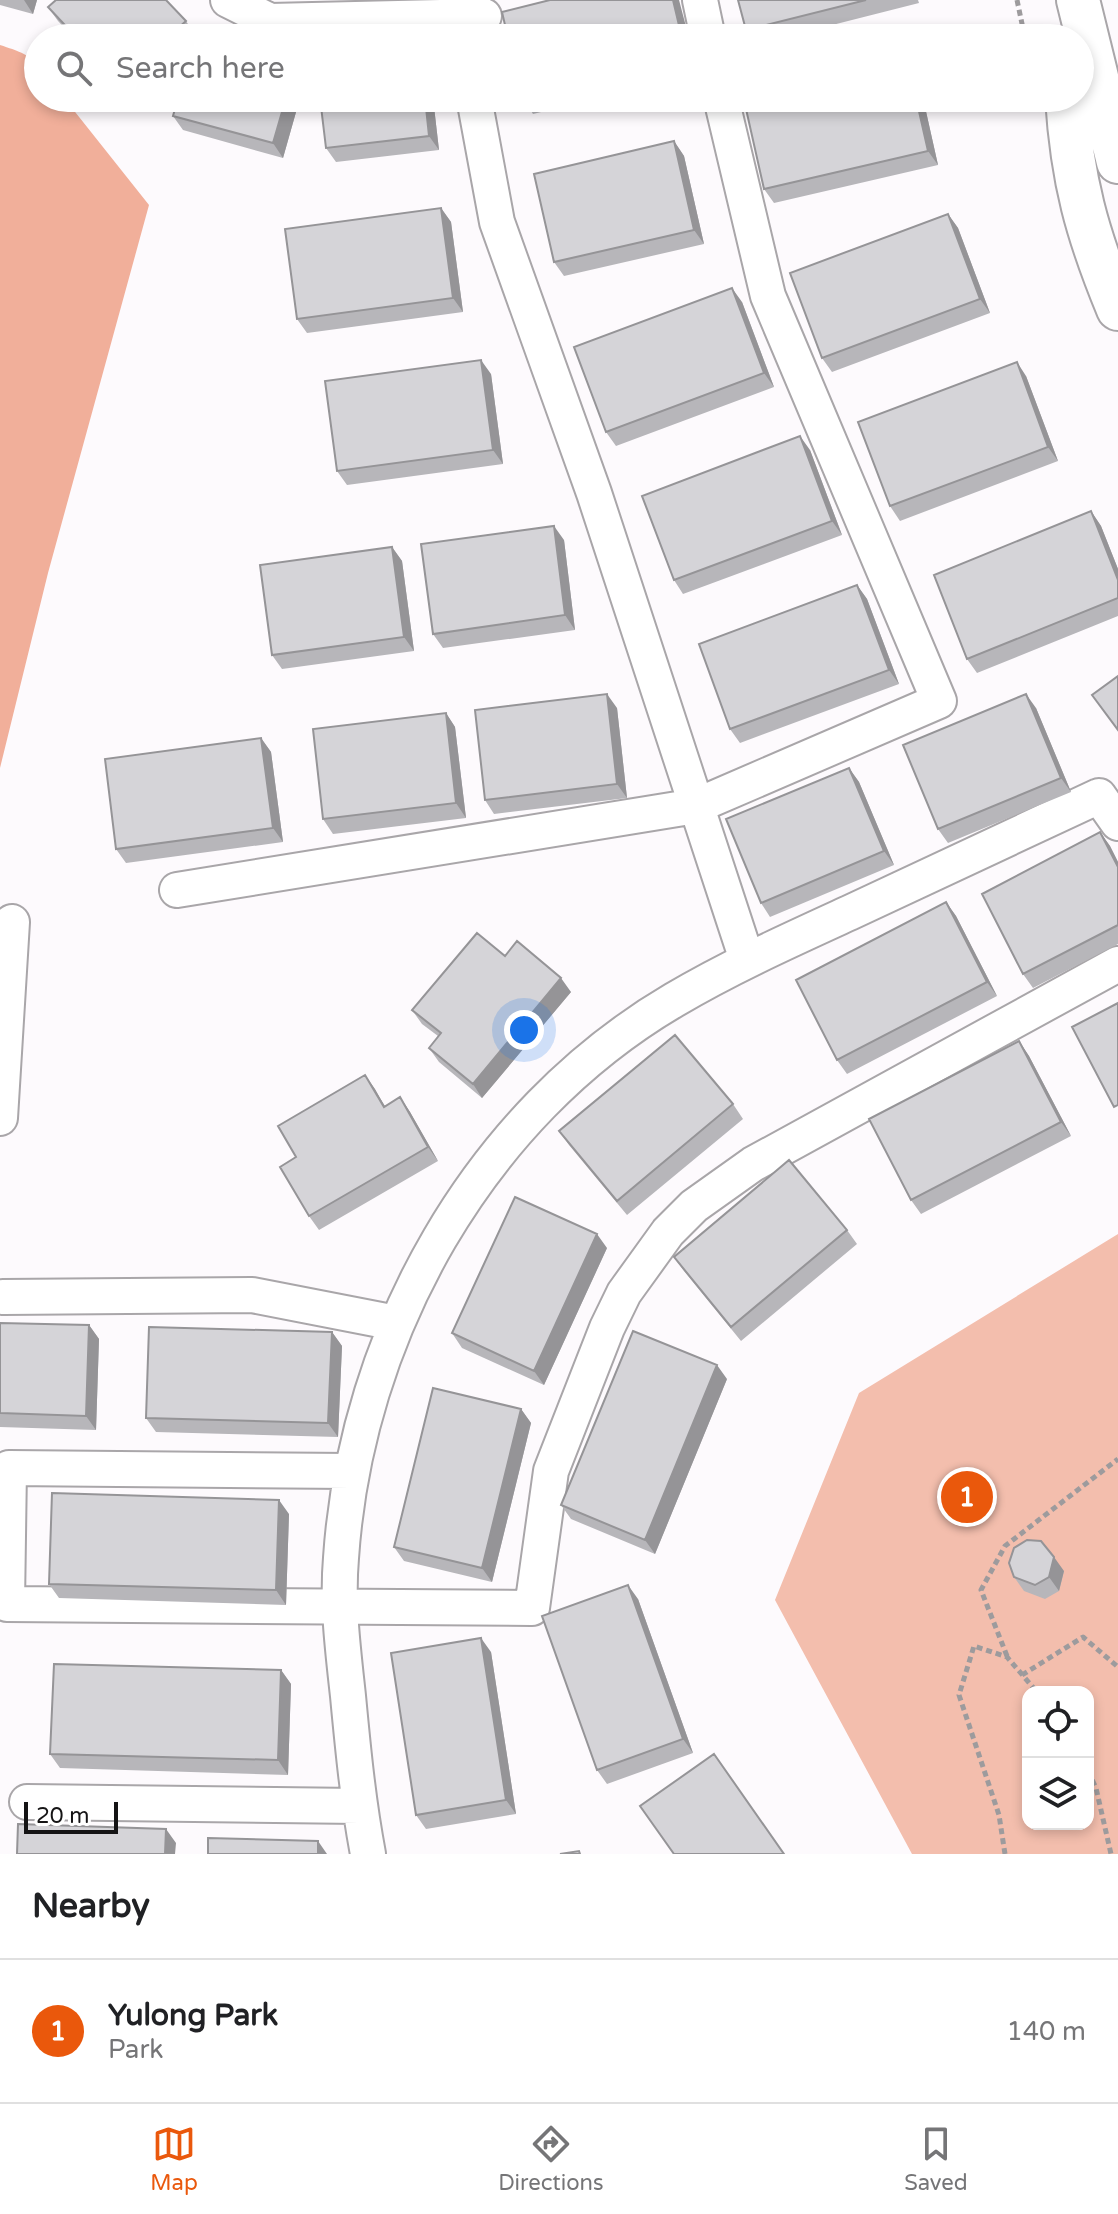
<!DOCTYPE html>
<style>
body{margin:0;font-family:"Varela Round",sans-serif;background:#f2f2f2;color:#202124}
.controls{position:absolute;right:24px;bottom:24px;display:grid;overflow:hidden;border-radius:16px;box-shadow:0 4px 12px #0003}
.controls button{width:72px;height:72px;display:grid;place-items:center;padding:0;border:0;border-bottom:2px solid #e0e0e0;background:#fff;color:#202124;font:40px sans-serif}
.scale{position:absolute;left:24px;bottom:20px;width:94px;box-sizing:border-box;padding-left:8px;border:4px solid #151415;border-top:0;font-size:22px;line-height:28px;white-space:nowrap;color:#151415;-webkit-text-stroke:6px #fff;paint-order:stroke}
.you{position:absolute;left:524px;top:1030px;width:28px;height:28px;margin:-20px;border:6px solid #fff;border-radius:50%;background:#1a73e8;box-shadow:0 0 0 12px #1a73e833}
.badge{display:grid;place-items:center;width:52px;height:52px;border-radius:50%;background:#ea580c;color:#fff;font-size:26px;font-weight:700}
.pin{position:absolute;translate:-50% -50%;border:4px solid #fff;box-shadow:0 2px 8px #0006}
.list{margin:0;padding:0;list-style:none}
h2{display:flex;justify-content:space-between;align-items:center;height:104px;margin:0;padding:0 32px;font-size:34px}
h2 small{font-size:26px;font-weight:400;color:#757577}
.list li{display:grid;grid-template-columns:52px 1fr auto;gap:24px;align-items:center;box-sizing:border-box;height:144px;padding:0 32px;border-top:2px solid #e0e0e0}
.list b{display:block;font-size:30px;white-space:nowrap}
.list p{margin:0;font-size:26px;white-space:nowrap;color:#757577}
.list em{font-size:26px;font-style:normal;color:#757577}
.icon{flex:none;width:44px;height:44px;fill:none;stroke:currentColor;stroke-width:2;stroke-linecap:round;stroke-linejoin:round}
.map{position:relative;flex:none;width:1118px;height:1854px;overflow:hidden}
.search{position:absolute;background:#fff;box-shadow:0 4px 12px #0003;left:24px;right:24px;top:24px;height:88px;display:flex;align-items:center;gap:20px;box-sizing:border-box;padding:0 28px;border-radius:44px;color:#757577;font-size:30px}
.sheet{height:248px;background:#fff}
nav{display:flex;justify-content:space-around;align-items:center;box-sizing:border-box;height:112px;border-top:2px solid #e0e0e0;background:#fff;font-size:22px;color:#757577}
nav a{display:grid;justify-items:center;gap:4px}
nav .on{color:#ea580c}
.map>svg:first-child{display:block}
.green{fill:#f3bead;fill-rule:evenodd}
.forest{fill:#f1af9a}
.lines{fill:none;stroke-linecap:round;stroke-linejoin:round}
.minor-casing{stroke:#a9a6a9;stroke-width:38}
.major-casing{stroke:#a9a6a9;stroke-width:46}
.path{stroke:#9d9b9d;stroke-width:5;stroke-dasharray:6 4;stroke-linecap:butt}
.minor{stroke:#fff;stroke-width:34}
.major{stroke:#fff;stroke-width:42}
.wall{fill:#b7b6ba}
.shaded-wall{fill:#959497}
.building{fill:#d5d4d8;stroke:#959497;stroke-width:2}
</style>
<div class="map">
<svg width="1118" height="1854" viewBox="0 0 1118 1854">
<rect width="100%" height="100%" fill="#fdfafd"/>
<!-- green -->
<path class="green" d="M1118 1234V1854H912L775 1600 859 1393ZM1028 1692H1088V1824H1028Z"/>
<!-- forest -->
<path class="forest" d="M0 45C37 57 38 59 38 98H64L149 205 48 573 0 768Z"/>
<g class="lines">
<!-- minor casing -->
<g class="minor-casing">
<path id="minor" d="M228 0 270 21 484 16
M700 0 708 38
M474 98 497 222 594 493 747 960
M177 890 696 806 939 701 768 296 721 98
M0 1118 12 922
M3 1297 252 1295 396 1323
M351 1471 9 1468 7 1604 532 1608 551 1471 607 1328 624 1293 668 1232 694 1206 753 1164 1118 964
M27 1802 359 1806
M368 1854C358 1801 353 1749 348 1696 343 1650 337 1604 341 1558 356 1335 478 1115 674 1000 730 967 790 940 849 913 933 874 1016 835 1099 796L1118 823"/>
</g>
<!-- major casing -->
<g class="major-casing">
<path id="major" d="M1078 0 1118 162
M1067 98C1072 180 1087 234 1118 309"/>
</g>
<!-- path -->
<path class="path" d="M1017 0 1025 38
M1007 1656 981 1590 1005 1546 1118 1459
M1022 1675 1083 1637 1118 1667
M1088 1771 1096 1788 1111 1854
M1005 1854 999 1815 959 1695 974 1646 1007 1657 1037 1692"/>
<!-- minor -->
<use href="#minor" class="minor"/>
<!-- major -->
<use href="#major" class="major"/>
</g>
<!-- wall -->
<path class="wall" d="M0 0H37L33 14 0 5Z
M738 0H918L919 3 781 38H751L746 30Z
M48 7 186 21 195 35 193 38H74L58 21Z
M178 98H300L283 158 183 130 173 116Z
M320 98H433L439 150 336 162 326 148Z
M523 98H598L533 114Z
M754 98H923L938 165 774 203 764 189Z
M674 141 684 156 704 244 564 276 554 262Z
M441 208 451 222 463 312 307 333 297 319Z
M948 214 958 228 990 313 832 372 822 358Z
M742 302 774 387 616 446 606 432Z
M491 374 503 464 347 485 337 471Z
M1026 376 1058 461 900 521 890 506Z
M810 450 842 535 683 594 674 580Z
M1091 511 1101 526 1118 569V616L977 673 967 659Z
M564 540 575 630 443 648 433 634Z
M392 547 402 561 414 651 282 669 272 655Z
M857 585 867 599 899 684 740 743 730 729Z
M617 708 627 798 494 814 485 800Z
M1036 708 1071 792 948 843 938 829Z
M446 713 455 727 466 818 333 834 323 819Z
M261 738 271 752 283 842 126 863 116 849Z
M849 768 859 782 894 865 770 917 761 903Z
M1100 832 1110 846 1118 862V944L1033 988 1023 974Z
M946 902 956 916 997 996 847 1074 837 1060Z
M505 956 571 992 482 1098 439 1062 429 1048 438 1036 422 1024 412 1010Z
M1019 1041 1029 1056 1071 1136 921 1214 911 1200Z
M365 1075 385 1106 400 1097 410 1112 438 1161 319 1230 309 1216 296 1157Z
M733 1104 743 1119 627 1215 569 1145 559 1131Z
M847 1230 857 1244 741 1341 684 1271 674 1257Z
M607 1248 544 1385 462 1348 452 1333Z
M0 1323 89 1325 99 1339 96 1430 0 1427Z
M332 1332 342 1346 338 1437 156 1432 146 1418Z
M727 1379 655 1554 571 1519 561 1505Z
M521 1409 531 1423 492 1582 404 1561 394 1547Z
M289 1514 286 1605 59 1598 49 1584Z
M1064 1571 1059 1591 1045 1599 1024 1591 1014 1577Z
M638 1599 693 1753 607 1784 597 1770Z
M491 1652 516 1814 426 1829 416 1815Z
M281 1670 291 1684 288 1775 60 1768 50 1754Z"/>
<!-- shaded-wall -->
<path class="shaded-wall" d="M24 0H37L33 14Z
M673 0H679L689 38H682Z
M286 98H300L283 158 273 143Z
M425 98H433L439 150 429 136Z
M916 98H923L938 165 928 151Z
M674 141 684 156 704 244 694 230Z
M441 208 451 222 463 312 453 298Z
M948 214 958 228 990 313 980 299Z
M732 288 742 302 774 387 764 373Z
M481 360 491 374 503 464 493 450Z
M1017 362 1026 376 1058 461 1048 447Z
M800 436 810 450 842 535 832 521Z
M1091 511 1101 526 1118 569V580Z
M554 526 564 540 575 630 565 615Z
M392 547 402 561 414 651 404 637Z
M857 585 867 599 899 684 889 670Z
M607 694 617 708 627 798 617 784Z
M1026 694 1036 708 1071 792 1061 778Z
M446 713 455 727 466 818 456 803Z
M261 738 271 752 283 842 273 828Z
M849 768 859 782 894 865 884 851Z
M1100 832 1110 846 1118 862V867Z
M946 902 956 916 997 996 987 982Z
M561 978 571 992 482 1098 473 1084Z
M1019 1041 1029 1056 1071 1136 1061 1122Z
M365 1075 375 1089 393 1121 384 1107Z
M400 1097 410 1112 438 1161 428 1147Z
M597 1234 607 1248 544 1385 534 1371Z
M89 1325 99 1339 96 1430 86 1416Z
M332 1332 342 1346 338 1437 328 1423Z
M717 1365 727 1379 655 1554 645 1540Z
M521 1409 531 1423 492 1582 482 1568Z
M279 1500 289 1514 286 1605 276 1590Z
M1054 1557 1064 1571 1059 1591 1049 1577Z
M628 1585 638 1599 693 1753 683 1739Z
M481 1638 491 1652 516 1814 506 1800Z
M281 1670 291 1684 288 1775 278 1760Z
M166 1829 176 1843 175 1854H165Z
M318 1841 327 1854H318Z"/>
<!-- building -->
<path class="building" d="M56 0H166L186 21 167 38H77L48 7Z
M550 0H673L682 38H508L502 12Z
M738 0H866L746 30Z
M199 28 233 38H196Z
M178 98H286L273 143 173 116Z
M320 98H425L429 136 326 148Z
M754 98H916L928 151 764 189 744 100Z
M674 141 694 230 554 262 534 174Z
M441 208 453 298 297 319 285 229Z
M948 214 980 299 822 358 790 273Z
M732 288 764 373 606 432 574 347Z
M481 360 493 450 337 471 325 381Z
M1017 362 1048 447 890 506 858 422Z
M800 436 832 521 674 580 642 496Z
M1091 511 1118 580V598L967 659 934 575Z
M554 526 565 615 433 634 421 544Z
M392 547 404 637 272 655 260 565Z
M857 585 889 670 730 729 699 644Z
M1118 676V730L1092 695Z
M607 694 617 784 485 800 475 710Z
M1026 694 1061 778 938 829 903 745Z
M446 713 456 803 323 819 313 729Z
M261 738 273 828 116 849 105 759Z
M849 768 884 851 761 903 726 819Z
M1100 832 1118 867V925L1023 974 982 894Z
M946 902 987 982 837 1060 796 980Z
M477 933 505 956 517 941 561 978 473 1084 429 1048 441 1033 412 1010Z
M1118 1003V1105L1114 1107 1072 1027Z
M675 1035 733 1104 617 1201 559 1131Z
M1019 1041 1061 1122 911 1200 869 1119Z
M365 1075 384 1107 400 1097 428 1147 309 1216 280 1167 296 1157 278 1126Z
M789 1160 847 1230 731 1327 674 1257Z
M515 1197 597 1234 534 1371 452 1333Z
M0 1323 89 1325 86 1416 0 1413Z
M149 1327 332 1332 328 1423 146 1418Z
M633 1331 717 1365 645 1540 561 1505Z
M433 1388 521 1409 482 1568 394 1547Z
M52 1493 279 1500 276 1590 49 1584Z
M1027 1540 1041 1541 1054 1557 1049 1577 1035 1585 1014 1577 1009 1563 1014 1548Z
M628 1585 683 1739 597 1770 542 1616Z
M481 1638 506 1800 416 1815 391 1653Z
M54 1664 281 1670 278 1760 50 1754Z
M714 1754 784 1854H674L640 1806Z
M18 1824 166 1829 165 1854H17Z
M208 1838 318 1841V1854H208Z
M579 1851 580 1854H560Z"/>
</svg>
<div class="controls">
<button><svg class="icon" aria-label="locate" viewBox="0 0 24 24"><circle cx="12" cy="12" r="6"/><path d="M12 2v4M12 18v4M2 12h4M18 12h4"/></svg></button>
<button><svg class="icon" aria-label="layers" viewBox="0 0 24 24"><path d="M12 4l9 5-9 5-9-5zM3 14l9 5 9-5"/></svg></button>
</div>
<div class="scale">20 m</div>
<div class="you"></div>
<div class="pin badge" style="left:967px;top:1497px">1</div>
<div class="search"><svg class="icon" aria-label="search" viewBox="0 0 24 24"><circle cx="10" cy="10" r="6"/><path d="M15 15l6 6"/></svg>Search here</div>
</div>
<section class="sheet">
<h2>Nearby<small></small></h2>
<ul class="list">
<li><span class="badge">1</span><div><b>Yulong Park</b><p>Park</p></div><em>140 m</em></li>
</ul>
</section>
<nav>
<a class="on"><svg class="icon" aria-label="map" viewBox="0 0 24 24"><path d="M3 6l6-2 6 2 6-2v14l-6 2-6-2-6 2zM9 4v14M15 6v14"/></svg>Map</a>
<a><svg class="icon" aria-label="directions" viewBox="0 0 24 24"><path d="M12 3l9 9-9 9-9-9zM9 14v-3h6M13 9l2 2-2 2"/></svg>Directions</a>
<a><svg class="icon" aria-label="saved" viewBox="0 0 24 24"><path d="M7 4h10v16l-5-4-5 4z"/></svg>Saved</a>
</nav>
